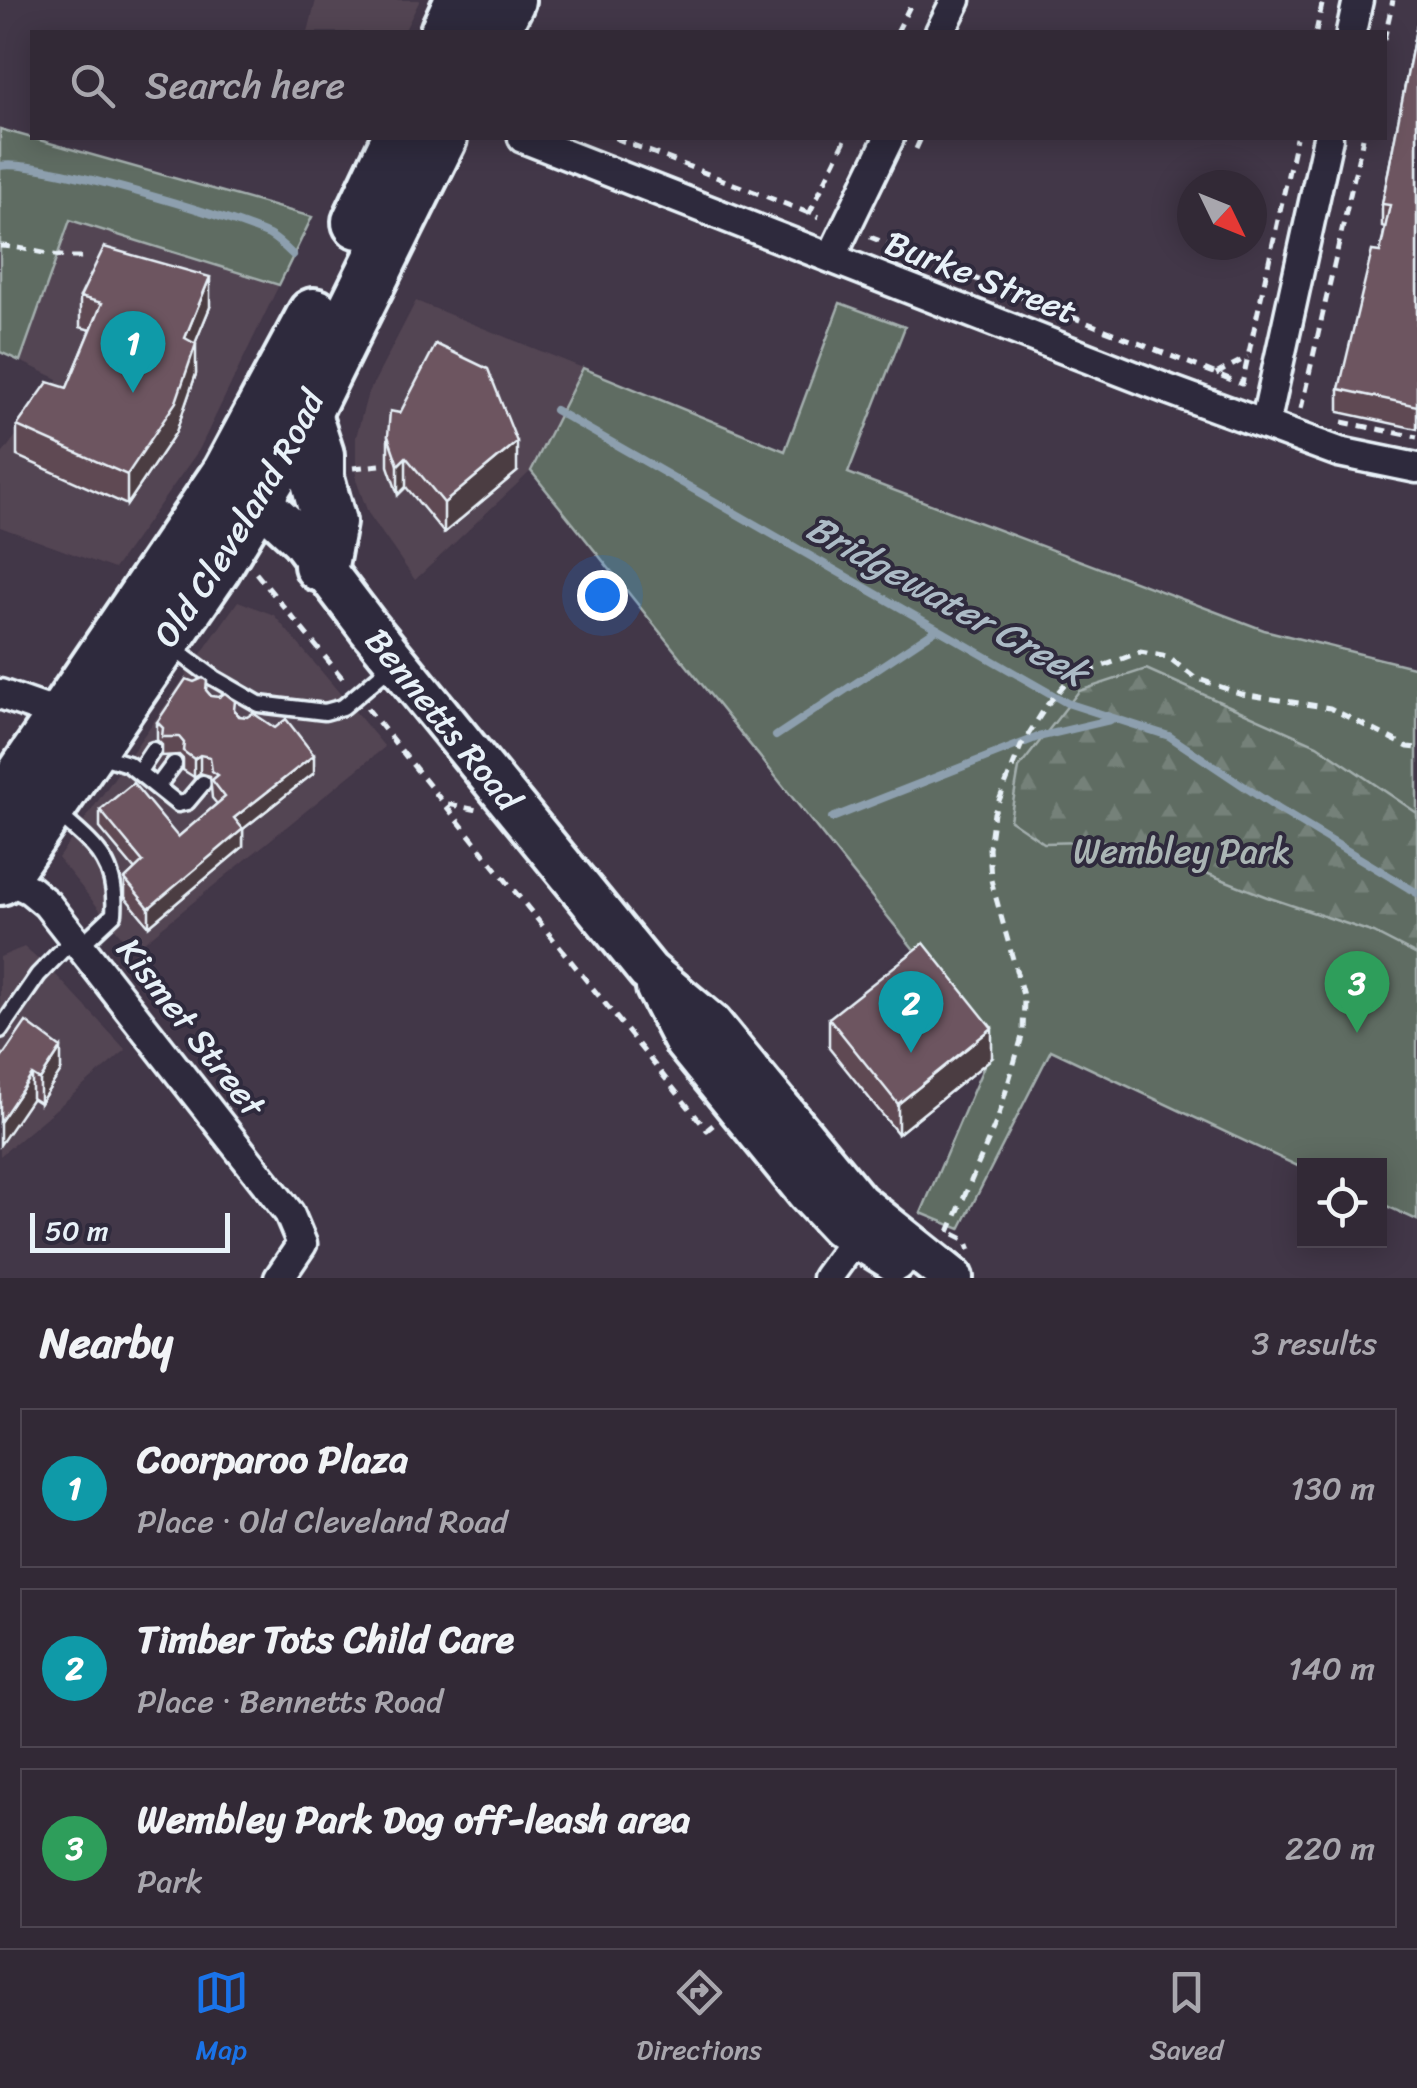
<!DOCTYPE html>
<meta charset="utf-8">
<style>
body{margin:0;font-family:Sriracha,sans-serif;background:#3a313e;color:#f1f3f6}
.controls{position:absolute;right:30px;bottom:30px;display:grid;overflow:hidden;border-radius:0px;box-shadow:0 5px 25px #0003}
.controls button{width:90px;height:90px;display:grid;place-items:center;padding:0;border:0;border-bottom:2px solid #4d4551;background:#322936;color:#f1f3f6;font:50px sans-serif}
.compass{position:absolute;left:1177px;top:170px;width:90px;height:90px;border-radius:50%;background:#322936;box-shadow:0 5px 25px #0003;rotate:133deg}
.scale{position:absolute;left:30px;bottom:25px;width:200px;box-sizing:border-box;padding-left:10px;border:5px solid #e8f1f8;border-top:0;font-size:28px;line-height:35px;white-space:nowrap;color:#e8f1f8;-webkit-text-stroke:8px #2f2a3d;paint-order:stroke}
.you{position:absolute;left:602px;top:595px;width:35px;height:35px;margin:-25px;border:8px solid #fff;border-radius:50%;background:#1a73e8;box-shadow:0 0 0 15px #1a73e833}
.badge{display:grid;place-items:center;width:65px;height:65px;border-radius:50%;background:#1a73e8;color:#fff;font-size:32px;font-weight:700}
.pin{position:absolute;translate:-50% -82px;filter:drop-shadow(0 2px 5px #0008)}
.pin::after{content:'';position:absolute;top:52px;width:35px;height:30px;background:inherit;clip-path:polygon(0 0,100% 0,50% 100%)}
.list{margin:0;padding:0;list-style:none}
h2{display:flex;justify-content:space-between;align-items:center;height:130px;margin:0;padding:0 40px;font-size:42px}
h2 small{font-size:32px;font-weight:400;color:#a8a6ad}
.list li{display:grid;grid-template-columns:65px 1fr auto;gap:30px;align-items:center;box-sizing:border-box;height:160px;margin:0 20px 20px;padding:0 20px;border:2px solid #4d4551;border-radius:0px}
.list b{display:block;font-size:38px;white-space:nowrap}
.list p{margin:0;font-size:32px;white-space:nowrap;color:#a8a6ad}
.list em{font-size:32px;font-style:normal;color:#a8a6ad}
.icon{flex:none;width:55px;height:55px;fill:none;stroke:currentColor;stroke-width:2;stroke-linecap:round;stroke-linejoin:round}
.map{position:relative;flex:none;width:1417px;height:1278px;overflow:hidden}
.search{position:absolute;background:#322936;box-shadow:0 5px 25px #0003;left:30px;right:30px;top:30px;height:110px;display:flex;align-items:center;gap:25px;box-sizing:border-box;padding:0 35px;border-radius:0px;color:#a8a6ad;font-size:38px}
.sheet{height:670px;background:#322936}
nav{display:flex;justify-content:space-around;align-items:center;box-sizing:border-box;height:140px;border-top:2px solid #4d4551;background:#322936;font-size:28px;color:#a8a6ad}
nav a{display:grid;justify-items:center;gap:5px}
nav .on{color:#1a73e8}
.map>svg:first-child{display:block}
.built{fill:#524452}
.green{fill:#5e6c62;stroke:#a3aead;stroke-width:2.5}
.forest{fill:url(#forest-firs);stroke:#a3aead;stroke-width:2.5}
.lines{fill:none;stroke-linecap:round;stroke-linejoin:round}
.stream{stroke:#8d9fae;stroke-width:8}
.lane-casing{stroke:#e8f1f8;stroke-width:21}
.street-casing{stroke:#e8f1f8;stroke-width:35}
.secondary-casing{stroke:#e8f1f8;stroke-width:48}
.highway-casing{stroke:#e8f1f8;stroke-width:60}
.path{stroke:#e8f1f8;stroke-width:5;stroke-dasharray:10 8;stroke-linecap:butt}
.lane{stroke:#2f2a3d;stroke-width:14}
.street{stroke:#2f2a3d;stroke-width:28}
.secondary{stroke:#2f2a3d;stroke-width:40}
.highway{stroke:#2f2a3d;stroke-width:52}
.wall{fill:#5e4953;stroke:#e8f1f8;stroke-width:2.5}
.shaded-wall{fill:#4c3c43;stroke:#e8f1f8;stroke-width:2.5}
.building{fill:#6d5560;stroke:#e8f1f8;stroke-width:2.5}
.labels{text-anchor:middle;stroke-width:8;stroke-linejoin:round;paint-order:stroke}
.street-label{font-size:35px;fill:#e8f1f8;stroke:#2f2a3d}
.park-label{font-size:35px;fill:#aab5b4;stroke:#2f2a3d}
.water-label{font-size:38px;font-style:italic;fill:#acbbc6;stroke:#2f2a3d}
</style>
<div class="map">
<svg width="1417" height="1278" viewBox="0 0 1417 1278">
<defs>
<pattern id="forest-firs" width="22" height="20" patternUnits="userSpaceOnUse" patternTransform="scale(2.5)"><rect width="22" height="20" fill="#5e6c62"/><path d="M5 1l3.5 6h-7zM16 11l3.5 6h-7z" fill="#758179"/></pattern>
</defs>
<rect width="100%" height="100%" fill="#423748"/>
<filter id="ink" filterUnits="userSpaceOnUse"><feTurbulence type="fractalNoise" baseFrequency=".01" numOctaves="2"/><feDisplacementMap in="SourceGraphic" scale="20" xChannelSelector="R" yChannelSelector="G"/><feConvolveMatrix kernelMatrix="1 2 1 2 8 2 1 2 1" color-interpolation-filters="sRGB"/></filter>
<g filter="url(#ink)">
<!-- built -->
<path class="built" d="M316 0H420L404 32H308Z
M70 220 279 285 199 450 114 569 0 527V457L58 379 20 361Z
M416 301 583 368 531 471 415 580 368 513 356 480V437L367 396Z
M238 601 274 615 385 747 133 951 58 858Z
M24 947 57 976 126 1050 0 1156V957Z"/>
<!-- green -->
<path class="green" d="M0 129 312 217 279 285 70 220 20 361 0 352Z
M840 303 905 327 848 473 1264 630 1417 668V1220L1380 1203V1166H1304V1169L1051 1050 960 1229 921 1213 992 1047 531 471 583 368 785 451Z"/>
<!-- forest -->
<path class="forest" d="M1146 669 1317 745 1417 813V955L1374 933 1267 897 1125 841 1044 843 1010 820 1019 768 1079 691Z"/>
<g class="lines">
<!-- stream -->
<path class="stream" d="M0 166C35 158 231 217 269 235 278 240 286 248 293 255
M555 410 1067 703 1169 736 1275 807 1417 893
M776 736 937 629
M832 818 1038 737 1110 720"/>
<!-- lane casing -->
<g class="lane-casing">
<path id="lane" d="M172 647 214 678 259 704 325 712 343 707 395 663
M99 755 128 764 178 804 187 802 203 783
M139 771 153 750
M157 787 174 764
M58 814C94 846 118 861 114 914L80 946
M0 1030 38 975 74 938"/>
</g>
<!-- street casing -->
<g class="street-casing">
<path id="street" d="M940 32 956 0
M1351 32 1358 0
M523 138 1167 389 1339 452 1417 468
M831 258 889 138
M1265 425 1328 138
M0 694 63 716
M1 876 30 890 47 904 289 1213 302 1244 279 1278
M827 1278 867 1223"/>
</g>
<!-- secondary casing -->
<g class="secondary-casing">
<g id="secondary">
<path id="s1" d="M236 479 301 539 368 627 648 971 711 1024 858 1203 952 1278"/>
<path d="M657 988 685 1042 808 1193 839 1226 895 1261"/>
</g>
</g>
<!-- highway casing -->
<g class="highway-casing">
<g id="highway">
<path d="M447 32 462 0"/>
<path d="M492 32 508 0"/>
<path d="M359 222 399 138"/>
<path d="M304 415 317 455V478L329 522 321 565"/>
<path d="M0 810 229 473 314 315"/>
<path id="s2" d="M0 878 214 567 286 449 440 138"/>
</g>
</g>
<!-- path -->
<path class="path" d="M897 32 913 0
M1316 32 1323 0
M1384 40 1393 0
M615 138 819 217
M916 149 921 138
M809 214 846 138
M870 237 1242 384 1296 138
M0 246C30 247 59 261 89 256
M1216 374 1248 357
M1301 409 1363 138
M1342 422 1417 437
M353 468 380 465
M256 573 344 680
M367 708 707 1130 713 1125
M448 804 477 810
M949 1232 998 1118 1023 1033 1024 999 991 880 989 848 994 813 1021 746 1047 705 1069 679 1140 652 1168 657 1195 678 1242 694 1330 708 1408 747 1417 748
M954 1234 966 1240 970 1250"/>
<!-- lane -->
<use href="#lane" class="lane"/>
<!-- street -->
<use href="#street" class="street"/>
<!-- secondary -->
<use href="#secondary" class="secondary"/>
<!-- highway -->
<use href="#highway" class="highway"/>
</g>
<!-- wall -->
<path class="wall" d="M1417 24V429L1339 412V389L1380 252 1385 227 1382 226V204Z
M80 297 210 307 195 343 196 374 176 432 127 505 17 456V426L67 388 91 330 80 327Z
M388 436 517 472 444 533 406 487 398 495 388 466Z
M207 692 211 696 235 712 314 773 243 829V847L149 926 125 897V879L135 870 100 828V810L178 837 217 804 212 798 210 776 200 773 194 777 183 770V759L179 755 162 756V745L157 740V722Z
M829 1018 992 1058 898 1134 829 1048Z
M0 1060 61 1071 40 1103 32 1098Z"/>
<!-- shaded-wall -->
<path class="shaded-wall" d="M210 277V307L185 368V338Z
M196 344V374L176 432 127 505V475Z
M517 442V472L444 533V503Z
M406 457V487L398 495V465Z
M200 755V773L194 777V759Z
M314 755V773L243 829V847L149 926V908L234 818Z
M992 1028V1058L898 1134V1104Z
M61 1048V1071L40 1103V1080Z
M32 1075V1098L0 1145V1122Z"/>
<!-- building -->
<path class="building" d="M1417 24V406L1339 389 1372 251 1380 252 1390 205 1382 204Z
M104 247 210 277 185 338 196 344 176 402 127 475 17 426 48 382 67 388 102 303 80 297Z
M436 344 488 369 517 442 444 503 406 457 398 465 388 436 390 411 400 413Z
M203 678 207 681 206 690 211 696 219 697 225 693 235 701 234 710 239 716 247 717 253 713 275 728 286 719 314 755 234 818 243 829 149 908 125 879 143 862 100 810 133 783 178 837 225 797 212 780 218 775 212 771 210 757 200 755 194 759 183 751 184 743 179 737H162L163 728 157 722 186 679 194 682Z
M924 943 992 1028 898 1104 829 1018Z
M26 1022 61 1048 40 1080 32 1075 0 1122V1060Z"/>
</g>
<g class="labels">
<!-- street labels -->
<g class="street-label">
<text transform="translate(981 277) rotate(21)" y="12">Burke Street</text>
<text dy="12" stroke="none"><textPath href="#s2" startOffset="432">Old Cleveland Road</textPath></text>
<text dy="12" stroke="none"><textPath href="#s1" startOffset="318">Bennetts Road</textPath></text>
<text transform="translate(191 1027) rotate(52)" y="12">Kismet Street</text>
</g>
<!-- park labels -->
<g class="park-label">
<text x="1182" y="863">Wembley Park</text>
</g>
<!-- water labels -->
<g class="water-label">
<text transform="translate(947 600) rotate(29)" y="13">Bridgewater Creek</text>
</g>
</g>
</svg>
<div class="controls">
<button><svg class="icon" aria-label="locate" viewBox="0 0 24 24"><circle cx="12" cy="12" r="6"/><path d="M12 2v4M12 18v4M2 12h4M18 12h4"/></svg></button>
</div>
<svg class="compass" viewBox="-18 -18 36 36"><path d="M0-13l5 13h-10z" fill="#e53935"/><path d="M0 13l5-13h-10z" fill="#a8a6ad"/></svg>
<div class="scale">50 m</div>
<div class="you"></div>
<div class="pin badge" style="left:133px;top:393px;background:#0f9aa8">1</div>
<div class="pin badge" style="left:911px;top:1053px;background:#0f9aa8">2</div>
<div class="pin badge" style="left:1357px;top:1033px;background:#2e9e5b">3</div>
<div class="search"><svg class="icon" aria-label="search" viewBox="0 0 24 24"><circle cx="10" cy="10" r="6"/><path d="M15 15l6 6"/></svg>Search here</div>
</div>
<section class="sheet">
<h2>Nearby<small>3 results</small></h2>
<ul class="list">
<li><span class="badge" style="background:#0f9aa8">1</span><div><b>Coorparoo Plaza</b><p>Place · Old Cleveland Road</p></div><em>130 m</em></li>
<li><span class="badge" style="background:#0f9aa8">2</span><div><b>Timber Tots Child Care</b><p>Place · Bennetts Road</p></div><em>140 m</em></li>
<li><span class="badge" style="background:#2e9e5b">3</span><div><b>Wembley Park Dog off-leash area</b><p>Park</p></div><em>220 m</em></li>
</ul>
</section>
<nav>
<a class="on"><svg class="icon" aria-label="map" viewBox="0 0 24 24"><path d="M3 6l6-2 6 2 6-2v14l-6 2-6-2-6 2zM9 4v14M15 6v14"/></svg>Map</a>
<a><svg class="icon" aria-label="directions" viewBox="0 0 24 24"><path d="M12 3l9 9-9 9-9-9zM9 14v-3h6M13 9l2 2-2 2"/></svg>Directions</a>
<a><svg class="icon" aria-label="saved" viewBox="0 0 24 24"><path d="M7 4h10v16l-5-4-5 4z"/></svg>Saved</a>
</nav>
